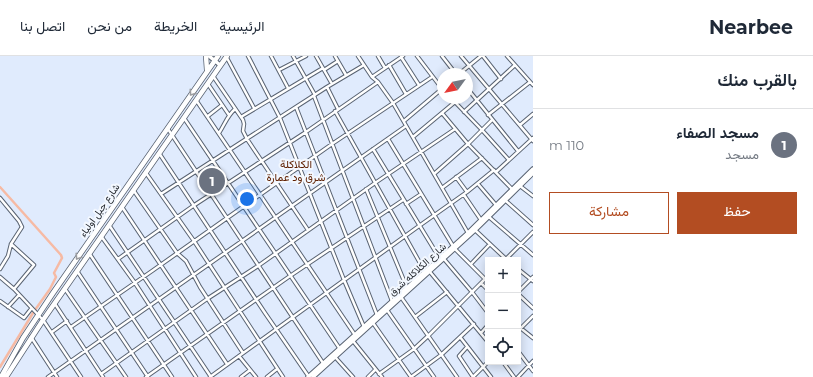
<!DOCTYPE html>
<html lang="ar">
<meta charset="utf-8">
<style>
body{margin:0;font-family:Montserrat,Vazirmatn,sans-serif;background:#f6f6f7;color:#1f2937;direction:rtl}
.controls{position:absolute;right:12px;bottom:12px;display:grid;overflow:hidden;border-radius:0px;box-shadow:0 2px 10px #0003}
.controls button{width:36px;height:36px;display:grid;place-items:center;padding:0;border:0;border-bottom:1px solid #e0e1e3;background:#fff;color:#1f2937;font:20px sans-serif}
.compass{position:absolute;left:437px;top:12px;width:36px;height:36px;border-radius:50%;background:#fff;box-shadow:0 2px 10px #0003;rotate:237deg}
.you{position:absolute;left:247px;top:143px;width:14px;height:14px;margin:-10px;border:3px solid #fff;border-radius:50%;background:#1a73e8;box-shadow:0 0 0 6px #1a73e833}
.badge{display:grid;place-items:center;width:26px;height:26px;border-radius:50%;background:#b34d22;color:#fff;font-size:13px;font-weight:700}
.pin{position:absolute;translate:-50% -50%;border:2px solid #fff;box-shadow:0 1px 4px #0006}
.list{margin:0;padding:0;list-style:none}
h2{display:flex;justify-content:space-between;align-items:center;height:52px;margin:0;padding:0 16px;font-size:17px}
h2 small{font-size:13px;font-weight:400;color:#747a83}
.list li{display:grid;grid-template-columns:26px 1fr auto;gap:12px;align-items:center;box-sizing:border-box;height:72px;padding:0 16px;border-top:1px solid #e0e1e3}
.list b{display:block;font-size:15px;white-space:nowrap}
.list p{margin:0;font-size:13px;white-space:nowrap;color:#747a83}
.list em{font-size:13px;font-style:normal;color:#747a83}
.actions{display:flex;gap:8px;padding:12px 16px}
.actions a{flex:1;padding:9px 0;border:1px solid #b34d22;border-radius:0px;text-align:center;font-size:14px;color:#b34d22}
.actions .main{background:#b34d22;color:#fff}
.icon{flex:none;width:22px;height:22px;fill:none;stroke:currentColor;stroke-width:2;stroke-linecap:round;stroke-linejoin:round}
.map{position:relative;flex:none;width:533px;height:321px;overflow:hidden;direction:ltr}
header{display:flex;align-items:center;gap:24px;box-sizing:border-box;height:56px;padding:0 20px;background:#fff;border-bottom:1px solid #e0e1e3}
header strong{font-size:19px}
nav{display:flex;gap:22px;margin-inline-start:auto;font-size:14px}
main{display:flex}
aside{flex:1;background:#fff}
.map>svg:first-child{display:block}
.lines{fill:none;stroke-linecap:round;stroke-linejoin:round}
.canal{stroke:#f6baa4;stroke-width:2.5}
.minor-casing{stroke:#596372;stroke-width:4.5}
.tertiary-casing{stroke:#596372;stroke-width:5.5}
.trunk-casing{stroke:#596372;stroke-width:6}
.minor{stroke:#fff;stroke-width:2.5}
.tertiary{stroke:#fff;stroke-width:3.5}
.trunk{stroke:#fff;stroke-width:4.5}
.oneway{stroke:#9c9da0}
.labels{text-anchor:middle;stroke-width:4;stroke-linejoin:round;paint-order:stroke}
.street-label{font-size:10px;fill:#22262c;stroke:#f3f8ff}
.neighbourhood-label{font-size:11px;fill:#5f2002;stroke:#f3f8ff}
</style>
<header>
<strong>Nearbee</strong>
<nav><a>الرئيسية</a><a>الخريطة</a><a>من نحن</a><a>اتصل بنا</a></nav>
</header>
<main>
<aside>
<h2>بالقرب منك<small></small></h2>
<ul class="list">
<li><span class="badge" style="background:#6b7280">1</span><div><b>مسجد الصفاء</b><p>مسجد</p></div><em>110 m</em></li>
</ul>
<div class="actions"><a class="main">حفظ</a><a>مشاركة</a></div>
</aside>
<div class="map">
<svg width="533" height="321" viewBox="0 0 533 321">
<rect width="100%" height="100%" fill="#e0ebfd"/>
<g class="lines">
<!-- canal -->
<path class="canal" d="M0 131 61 199 62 202 54 217 56 221 50 233 35 254
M0 311 33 257"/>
<!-- minor casing -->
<g class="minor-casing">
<path id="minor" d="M248 0 280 62 344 224 364 271
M271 0 288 32
M293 0 315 39
M316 0 332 28
M335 0 346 19
M358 0 372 21 378 26 393 47 468 177
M378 0 385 12
M417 0 443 34
M442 0 456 18
M461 0 533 85
M483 0 501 23
M507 0 533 29
M401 1 419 29
M227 2 254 52
M389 9 406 38
M279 14 306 0
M324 14 338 5
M459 18 481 0
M213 20 243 64 244 68 243 75 247 83 308 174
M372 21 403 0
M208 28 229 59
M327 31 338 53
M467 32 518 95
M314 40 392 245
M451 42 482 74 509 104
M196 44 355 279
M296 51 377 259
M335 55 425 216
M464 56 515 9
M442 57 468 88 512 133
M488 59 530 26
M208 60 222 49
M241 61 323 12
M184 62 340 293
M404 65 443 32
M520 69 533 58
M168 73 323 307
M219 77C225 68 227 60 235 53
M413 81 455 46
M388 83 453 190
M373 93 440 203
M159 97 265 257 309 321
M496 116 533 82
M146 117 194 185 283 321
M434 118 468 88 492 64
M456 121 467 136
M478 128 496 149
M520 130 533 140
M442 132 482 102
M366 133 407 232
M134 135 177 197 186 205 200 231 243 297
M161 138 327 31 364 9
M464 139 481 164
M0 142 19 165 22 171 11 188 8 200 0 213
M506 145 533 169
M406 148 421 138
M122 151 227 308
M489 161 533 199
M109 169 211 321
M475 174 507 204
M101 180 135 227 196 321
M11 188 34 209 14 233
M455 193 485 223
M89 197 172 321
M118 203 193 150 306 76 378 26
M444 203 472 236 488 257
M506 203 533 176
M471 208 490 188
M518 213 533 225
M77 215 148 321
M430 216 488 286
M0 221 14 233 43 264 81 321
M481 227 488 234
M65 233 126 321
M518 236 533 221
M518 238 533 252
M401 241 457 321
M0 245 24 262 31 253
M55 248 103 321
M8 251 19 239
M387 254 434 321
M415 261 447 236
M373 267 411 321
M518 270 533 282
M71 271 152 215 332 88 432 21
M518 275 533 260
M52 276 67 265
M481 277 488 269
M31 281 57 321
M460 281 491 321
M353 285 382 321
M467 291 459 300 473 321
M518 295 533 315
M239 300 256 321
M335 301 353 321
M503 306 514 321
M101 318 207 243 258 210 375 127 455 73
M379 318 414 293 428 280 488 220
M48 321 406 70
M146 321 290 220 403 144
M210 321 419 170 467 136 494 114
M241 321 250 314
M267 321 277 313
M368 321 375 314
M411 321 441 299 474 268
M473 321 488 306
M518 321 533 305"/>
</g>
<!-- tertiary casing -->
<g class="tertiary-casing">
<path id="tertiary" d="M209 0 220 9
M308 321 468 177 533 113
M313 321 475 174 533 117"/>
</g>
<!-- trunk casing -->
<g class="trunk-casing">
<path id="trunk" d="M206 0 207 14
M1 321 23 282 53 237 218 0
M6 321 43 264 227 0"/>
</g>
<!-- minor -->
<use href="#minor" class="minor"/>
<!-- tertiary -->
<use href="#tertiary" class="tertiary"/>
<!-- trunk -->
<use href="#trunk" class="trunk"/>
</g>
<!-- one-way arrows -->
<defs><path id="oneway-chevron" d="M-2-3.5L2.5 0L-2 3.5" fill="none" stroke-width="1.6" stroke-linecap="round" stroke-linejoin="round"/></defs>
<g class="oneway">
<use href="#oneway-chevron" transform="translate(192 37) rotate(125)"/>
<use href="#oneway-chevron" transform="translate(78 201) rotate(124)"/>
</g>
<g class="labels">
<!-- street labels -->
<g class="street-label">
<text transform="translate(99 154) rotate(-55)" y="4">شارع جبل اولياء</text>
<text transform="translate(417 213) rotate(-42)" y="4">شارع الكلاكله شرق</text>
</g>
<!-- neighbourhood labels -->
<g class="neighbourhood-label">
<text x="296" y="112">الكلاكلة<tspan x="296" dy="13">شرق ود عمارة</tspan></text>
</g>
</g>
</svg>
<div class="controls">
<button>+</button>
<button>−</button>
<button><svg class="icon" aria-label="locate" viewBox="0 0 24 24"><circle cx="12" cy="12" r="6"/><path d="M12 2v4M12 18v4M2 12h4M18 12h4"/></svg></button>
</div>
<svg class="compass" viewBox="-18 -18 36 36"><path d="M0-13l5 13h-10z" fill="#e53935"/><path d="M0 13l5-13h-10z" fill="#747a83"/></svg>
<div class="you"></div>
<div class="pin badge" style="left:212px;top:125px;background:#6b7280">1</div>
</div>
</main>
